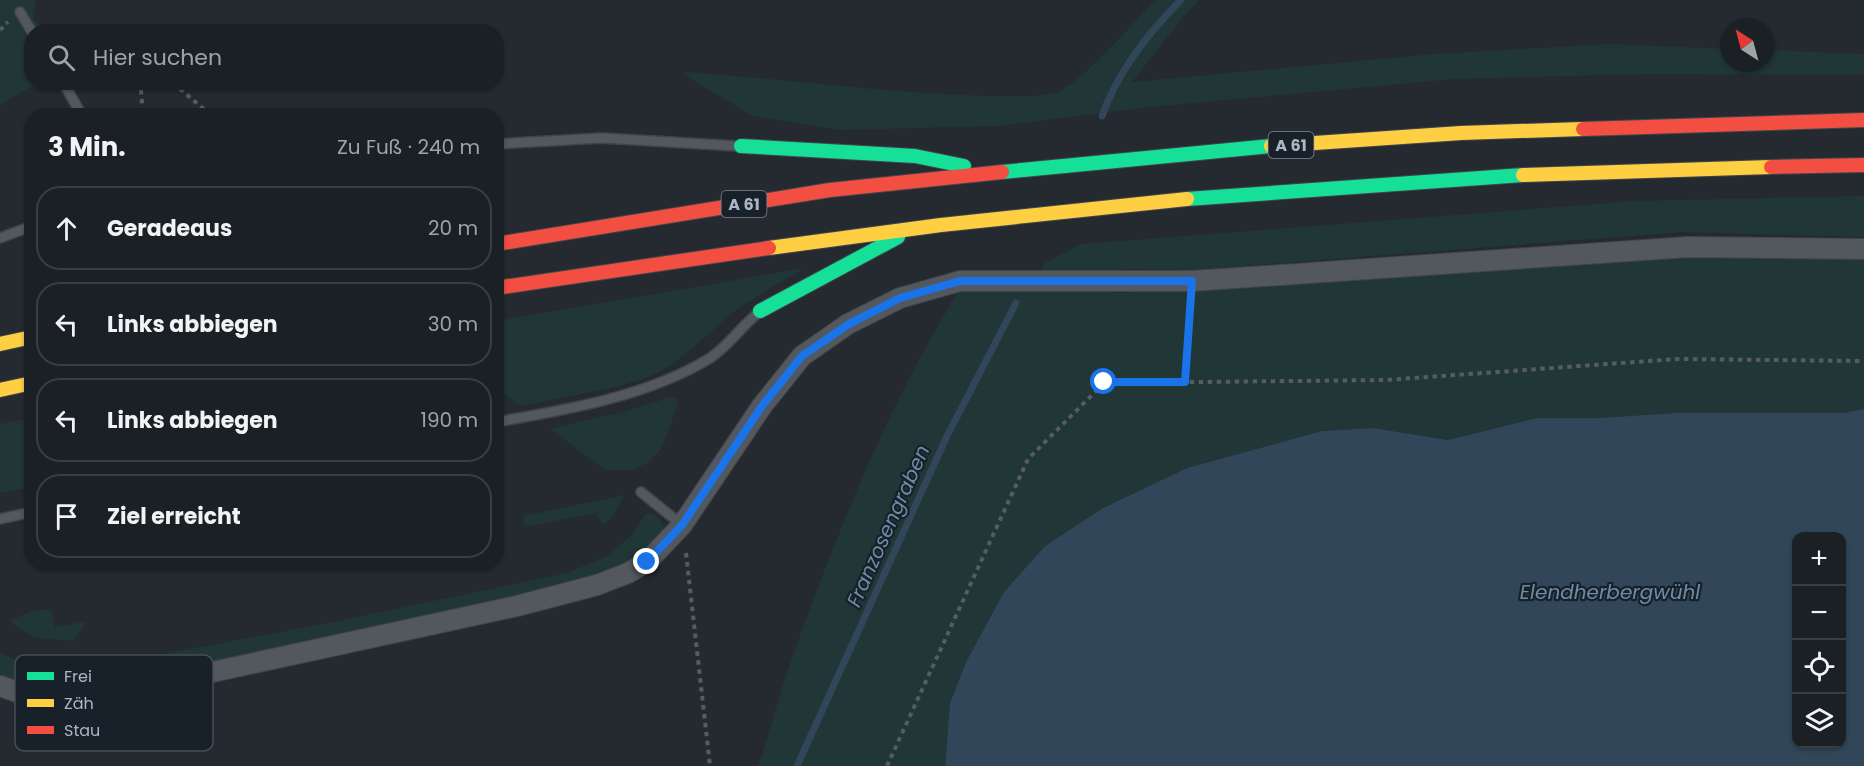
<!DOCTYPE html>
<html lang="de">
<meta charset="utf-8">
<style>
body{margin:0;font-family:Poppins,sans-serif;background:#282d31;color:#f1f3f6}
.controls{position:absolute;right:18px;bottom:18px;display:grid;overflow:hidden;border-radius:12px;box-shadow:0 2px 4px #0004}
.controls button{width:54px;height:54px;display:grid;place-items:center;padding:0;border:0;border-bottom:2px solid #393e41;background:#1b2024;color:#f1f3f6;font:30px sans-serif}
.compass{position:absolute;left:1720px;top:18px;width:54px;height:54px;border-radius:50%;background:#1b2024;box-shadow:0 2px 4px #0004;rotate:324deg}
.stop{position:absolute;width:18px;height:18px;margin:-14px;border:4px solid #1a73e8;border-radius:50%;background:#fff}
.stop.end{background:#1a73e8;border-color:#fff;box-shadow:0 2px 6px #0008}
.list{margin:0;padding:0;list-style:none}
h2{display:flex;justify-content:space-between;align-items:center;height:78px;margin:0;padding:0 24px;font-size:26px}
h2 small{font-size:20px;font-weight:400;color:#a0a3a6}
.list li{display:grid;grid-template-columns:39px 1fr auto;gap:18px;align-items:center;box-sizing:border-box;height:84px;margin:0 12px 12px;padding:0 12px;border:2px solid #393e41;border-radius:24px}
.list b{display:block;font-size:22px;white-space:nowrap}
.list em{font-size:20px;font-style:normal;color:#a0a3a6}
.icon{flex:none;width:33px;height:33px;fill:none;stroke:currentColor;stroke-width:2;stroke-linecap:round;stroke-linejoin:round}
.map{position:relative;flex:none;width:1864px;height:766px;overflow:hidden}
.search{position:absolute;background:#1b2024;box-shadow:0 2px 4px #0004;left:24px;top:24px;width:480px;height:66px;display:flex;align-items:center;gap:15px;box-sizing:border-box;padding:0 21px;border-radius:24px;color:#a0a3a6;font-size:22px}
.panel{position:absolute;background:#1b2024;box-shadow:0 2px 4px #0004;left:24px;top:108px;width:480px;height:462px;border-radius:24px}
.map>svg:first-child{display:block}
.green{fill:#213636}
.water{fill:#314658;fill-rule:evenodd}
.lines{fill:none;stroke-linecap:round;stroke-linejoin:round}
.stream{stroke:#314658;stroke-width:7}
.lane-casing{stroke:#404449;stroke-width:12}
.street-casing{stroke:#404449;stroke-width:22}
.fast-casing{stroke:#40464c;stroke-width:16}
.slow-casing{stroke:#40464c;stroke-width:16}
.jam-casing{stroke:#40464c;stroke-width:16}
.path{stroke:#565d62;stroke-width:4;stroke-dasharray:4.5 4.5;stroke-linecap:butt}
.lane{stroke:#52585e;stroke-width:9}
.street{stroke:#52585e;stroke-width:20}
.fast{stroke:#16e098;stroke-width:14}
.slow{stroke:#ffcf43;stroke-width:14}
.jam{stroke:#f24e42;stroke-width:14}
.route{stroke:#1a73e8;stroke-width:8}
.labels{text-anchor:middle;stroke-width:4.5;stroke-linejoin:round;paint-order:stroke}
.shield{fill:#18212a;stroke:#7f8a95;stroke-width:1.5}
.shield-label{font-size:16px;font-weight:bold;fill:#abb7c3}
.water-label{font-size:20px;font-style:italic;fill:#6c8da8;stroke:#18212a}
.key{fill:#18212a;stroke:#444e58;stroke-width:1.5}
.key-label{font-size:16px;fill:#abb7c3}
</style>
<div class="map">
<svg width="1864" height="766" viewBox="0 0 1864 766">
<rect width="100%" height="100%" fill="#242a30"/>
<!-- green -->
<path class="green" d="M0 0H36L33 17 44 31 32 32V82L38 83 0 105Z
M1155 0H1199L1184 16 1132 82 1433 54 1610 44 1729 49V63H1765V50L1864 54V75L1647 74 1454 79 1150 107 998 126 841 130 752 116 680 72C784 78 888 94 992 96 1008 96 1047 98 1060 91 1091 73 1129 27 1155 0Z
M1864 196V237L1683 232 1193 270 1124 269 1114 293 1685 257H1864V409L1844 413H1675L1600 418H1537L1448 440 1373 428 1322 431 1187 468 1103 508 1045 546 1004 592 966 662 950 703 945 766H758C770 733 778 699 789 666 835 538 886 408 958 292L992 289 1032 290 1045 263 1081 244 1634 201Z
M804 268 740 307 671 366 641 380 607 389 520 406 504 394 497 395V321Z
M670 397 678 399 677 407 662 448 649 462 632 470H605L550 429 626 411Z
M31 418V487L0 493V424Z
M625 495 613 516 603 525 596 513 525 527 523 516Z
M652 513 660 519 665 530C644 557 617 569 586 581L82 690H47L0 678V653L45 671 88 668 328 623 567 573 607 556 633 534 645 514Z
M51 609 55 627 87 621 73 641 35 638 12 623 11 620 32 611Z"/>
<!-- water -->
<path class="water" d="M1864 409V766H945L950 703 966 662 1004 592 1045 546 1103 508 1187 468 1322 431 1373 428 1448 440 1537 418H1600L1675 413H1844ZM1796 536H1842V744H1796Z"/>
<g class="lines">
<!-- stream -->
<path class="stream" d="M1102 116C1118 71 1147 34 1181 0
M797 766 947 436 1016 303"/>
<!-- lane casing -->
<g class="lane-casing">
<path id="lane" d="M20 12 32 32
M63 82 80 112
M496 144 602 138 737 146
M0 238 32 226
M496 422C566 410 649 396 710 358 726 348 742 326 757 314
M641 492 682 525
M0 519 32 512"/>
</g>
<!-- street casing -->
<g class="street-casing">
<path id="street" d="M0 686 23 694 79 701 517 606 597 585 628 573 647 562 682 525 762 406 802 356 848 324 900 298 960 281H1192L1688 247 1864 249"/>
</g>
<!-- fast casing -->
<g class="fast-casing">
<path id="fast" d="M741 146 915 156 964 166
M1002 172 1271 146
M1187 199 1523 175
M760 311 898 237"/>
</g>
<!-- slow casing -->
<g class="slow-casing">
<path id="slow" d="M1271 146 1461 133 1583 129
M1523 175 1771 167
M769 248 941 225 1187 199
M0 344 32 337
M0 390 32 383"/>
</g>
<!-- jam casing -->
<g class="jam-casing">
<path id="jam" d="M1583 129 1864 120
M1771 167 1864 165
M496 244 830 190 1002 172
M496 288 769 248"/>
</g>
<!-- path -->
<path class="path" d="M0 30 8 22
M173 83 212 116
M141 90 143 116
M1185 382 1190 302
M686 553 710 766
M887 766 1028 459 1104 383 1386 380 1677 359 1864 361"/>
<!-- lane -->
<use href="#lane" class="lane"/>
<!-- street -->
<use href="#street" class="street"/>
<!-- fast -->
<use href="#fast" class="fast"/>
<!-- slow -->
<use href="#slow" class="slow"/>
<!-- jam -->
<use href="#jam" class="jam"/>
</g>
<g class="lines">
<!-- route -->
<path class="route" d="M647 562 682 525 762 406 802 356 849 324 900 298 960 281H1192L1185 382H1104"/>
</g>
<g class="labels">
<!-- shield labels -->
<g class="shield">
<rect x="1268.5" y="132" width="45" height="26" rx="4.5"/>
<rect x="721.5" y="191" width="45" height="26" rx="4.5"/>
</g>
<g class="shield-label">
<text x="1291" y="151">A 61</text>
<text x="744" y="210">A 61</text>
</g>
<!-- water labels -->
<g class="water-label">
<text transform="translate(888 526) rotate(-66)" y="7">Franzosengraben</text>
<text x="1610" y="599">Elendherbergwühl</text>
</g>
</g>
<!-- legend -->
<rect x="15" y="655" width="198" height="96" rx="9" class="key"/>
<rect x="27" y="672" width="27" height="8" fill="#16e098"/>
<rect x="27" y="699" width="27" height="8" fill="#ffcf43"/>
<rect x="27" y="726" width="27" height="8" fill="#f24e42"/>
<g class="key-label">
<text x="64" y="682">Frei</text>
<text x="64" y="709">Zäh</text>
<text x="64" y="736">Stau</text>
</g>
</svg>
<div class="controls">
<button>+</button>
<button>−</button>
<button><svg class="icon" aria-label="locate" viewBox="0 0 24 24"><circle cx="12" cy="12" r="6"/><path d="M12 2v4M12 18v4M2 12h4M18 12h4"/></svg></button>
<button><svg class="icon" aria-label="layers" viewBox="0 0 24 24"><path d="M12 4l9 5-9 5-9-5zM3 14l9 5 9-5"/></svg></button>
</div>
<svg class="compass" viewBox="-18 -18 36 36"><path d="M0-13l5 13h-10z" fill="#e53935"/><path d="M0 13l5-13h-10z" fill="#a0a3a6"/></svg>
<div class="stop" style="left:1104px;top:382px"></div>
<div class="stop end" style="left:647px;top:562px"></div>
<div class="search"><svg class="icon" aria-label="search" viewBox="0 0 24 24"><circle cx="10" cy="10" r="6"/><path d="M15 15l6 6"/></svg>Hier suchen</div>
<section class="panel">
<h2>3 Min.<small>Zu Fuß · 240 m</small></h2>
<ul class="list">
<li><svg class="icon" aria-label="ahead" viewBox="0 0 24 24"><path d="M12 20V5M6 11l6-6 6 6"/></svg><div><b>Geradeaus</b></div><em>20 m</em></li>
<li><svg class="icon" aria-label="left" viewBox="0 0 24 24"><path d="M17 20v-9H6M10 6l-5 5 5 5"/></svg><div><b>Links abbiegen</b></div><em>30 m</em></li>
<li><svg class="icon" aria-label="left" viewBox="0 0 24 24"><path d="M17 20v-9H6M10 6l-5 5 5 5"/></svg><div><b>Links abbiegen</b></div><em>190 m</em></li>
<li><svg class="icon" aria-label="arrive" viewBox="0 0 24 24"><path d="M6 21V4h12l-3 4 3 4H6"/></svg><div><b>Ziel erreicht</b></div></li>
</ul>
</section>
</div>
